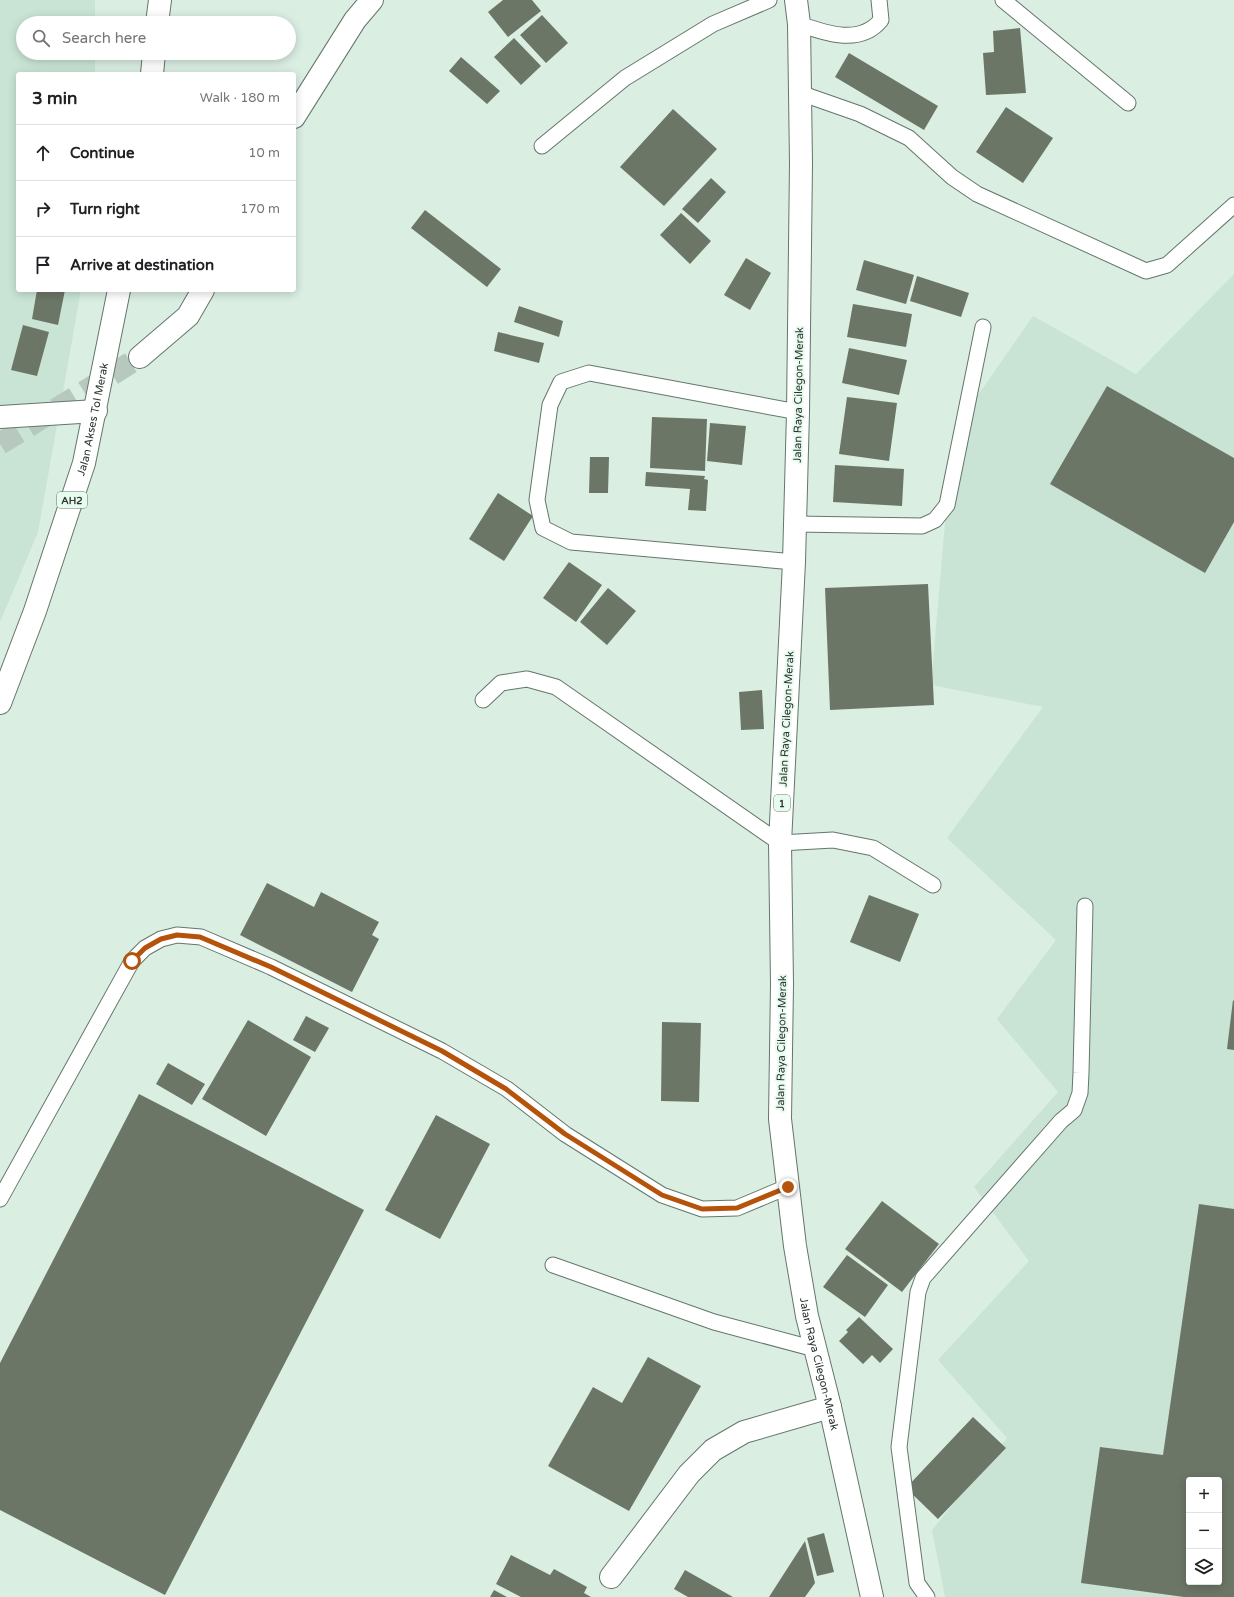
<!DOCTYPE html>
<meta charset="utf-8">
<style>
body{margin:0;font-family:"Varela Round",sans-serif;background:#f6f6f6;color:#202124}
.controls{position:absolute;right:12px;bottom:12px;display:grid;overflow:hidden;border-radius:4px;box-shadow:0 2px 10px #0003}
.controls button{width:36px;height:36px;display:grid;place-items:center;padding:0;border:0;border-bottom:1px solid #e0e0e0;background:#fff;color:#202124;font:20px sans-serif}
.stop{position:absolute;width:12px;height:12px;margin:-9px;border:3px solid #b45309;border-radius:50%;background:#fff}
.stop.end{background:#b45309;border-color:#fff;box-shadow:0 1px 4px #0008}
.list{margin:0;padding:0;list-style:none}
h2{display:flex;justify-content:space-between;align-items:center;height:52px;margin:0;padding:0 16px;font-size:17px}
h2 small{font-size:13px;font-weight:400;color:#757577}
.list li{display:grid;grid-template-columns:26px 1fr auto;gap:12px;align-items:center;box-sizing:border-box;height:56px;padding:0 16px;border-top:1px solid #e0e0e0}
.list b{display:block;font-size:15px;white-space:nowrap}
.list em{font-size:13px;font-style:normal;color:#757577}
.icon{flex:none;width:22px;height:22px;fill:none;stroke:currentColor;stroke-width:2;stroke-linecap:round;stroke-linejoin:round}
.map{position:relative;flex:none;width:1234px;height:1597px;overflow:hidden}
.search{position:absolute;background:#fff;box-shadow:0 2px 10px #0003;left:16px;top:16px;width:280px;height:44px;display:flex;align-items:center;gap:10px;box-sizing:border-box;padding:0 14px;border-radius:22px;color:#757577;font-size:15px}
.panel{position:absolute;background:#fff;box-shadow:0 2px 10px #0003;left:16px;top:72px;width:280px;height:220px;border-radius:4px}
.map>svg:first-child{display:block}
.built{fill:#c9e4d5;fill-rule:evenodd}
.building{fill:#6c7667;fill-rule:evenodd}
.lines{fill:none;stroke-linecap:round;stroke-linejoin:round}
.street-tunnel{stroke:#b7c9be;stroke-width:22;stroke-dasharray:22 11;stroke-linecap:butt}
.lane-casing{stroke:#64766c;stroke-width:17}
.street-casing{stroke:#64766c;stroke-width:24}
.highway-casing{stroke:#64766c;stroke-width:24}
.lane{stroke:#fff;stroke-width:15}
.street{stroke:#fff;stroke-width:22}
.highway{stroke:#fff;stroke-width:22}
.route{stroke:#b45309;stroke-width:5}
.labels{text-anchor:middle;stroke-width:4;stroke-linejoin:round;paint-order:stroke}
.shield{fill:#e7fbef;stroke:#647069;stroke-width:1}
.shield-label{font-size:10px;font-weight:bold;fill:#2c342f}
.street-label{font-size:11px;fill:#2c342f;stroke:#e7fbef}
</style>
<div class="map">
<svg width="1234" height="1597" viewBox="0 0 1234 1597">
<rect width="100%" height="100%" fill="#daeee2"/>
<!-- built -->
<path class="built" d="M0 0H95V23H23V53H95V74H18V290H81L38 532 0 622Z
M1234 274V1597H945L932 1530 1007 1438 938 1360 1029 1261 974 1187 1058 1092 997 1019 1056 940 947 838 1043 707 931 685 953 431 1033 316 1136 374ZM1189 1480H1219V1582H1189Z"/>
<!-- building -->
<path class="building" d="M503 0H532L541 11 508 37 488 12Z
M542 15 568 43 546 63 520 35Z
M1020 28 1026 93 986 95 983 53 994 52 993 31Z
M514 38 541 66 521 85 494 57Z
M849 53 938 106 924 130 835 77Z
M461 57 500 91 487 104 449 71Z
M1006 107 1053 138 1023 183 976 152Z
M673 109 717 149 664 206 620 167Z
M711 178 726 192 698 223 682 209Z
M425 210 501 269 487 287 411 228Z
M681 213 711 241 690 264 660 235Z
M746 258 771 273 750 310 724 295Z
M864 260 914 275 906 304 856 290Z
M917 276 969 293 961 317 910 301Z
M37 290H65L58 325 32 319Z
M853 304 912 314 906 347 847 337Z
M519 306 563 321 559 337 514 322Z
M23 325 49 332 37 376 11 370Z
M498 332 544 343 539 363 494 351Z
M849 348 907 360 899 395 842 383Z
M1107 386 1234 458V522L1205 573 1050 484Z
M847 397 897 403 889 461 839 454Z
M652 417 707 419 705 471 650 468Z
M710 423 746 426 742 465 707 461Z
M590 457H609L608 493H589Z
M835 465 904 469 902 506 833 502Z
M646 472 705 476 704 479 708 480 706 511 688 510 690 489 645 486Z
M498 493 533 516 504 561 469 539Z
M569 562 602 585 576 622 543 598Z
M928 584 934 705 830 710 825 588Z
M608 588 636 611 607 645 580 622Z
M762 690 764 729 741 730 739 692Z
M267 883 314 907 321 892 379 922 372 935 379 939 352 992 240 935Z
M869 895 919 914 900 962 850 942Z
M1233 1000 1234 1001V1050L1227 1049Z
M306 1016 329 1028 315 1052 293 1040Z
M248 1020 311 1057 266 1136 202 1099Z
M662 1022 701 1023 699 1102 661 1101Z
M168 1063 205 1084 192 1105 156 1084Z
M139 1094 364 1210 165 1595 0 1510V1363Z
M436 1115 490 1144 440 1239 385 1210Z
M882 1201 939 1244 902 1292 845 1249Z
M1199 1204 1234 1209V1597H1184L1081 1583 1100 1447 1163 1455ZM1189 1480H1219V1582H1189Z
M847 1255 888 1285 865 1317 823 1287Z
M859 1317 893 1349 880 1363 872 1355 863 1364 839 1341 848 1332 846 1330Z
M648 1357 701 1386 629 1511 548 1466 593 1387 622 1403Z
M973 1417 1006 1448 938 1519 906 1488Z
M824 1533 834 1572 817 1576 807 1538Z
M805 1541 815 1583 805 1597H769Z
M511 1555 550 1575 554 1569 587 1587 584 1593 591 1597H521L496 1584Z
M685 1570 733 1597H688L674 1589Z
M494 1590 507 1597H490Z"/>
<g class="lines">
<!-- street-tunnel -->
<path class="street-tunnel" d="M0 444 140 357"/>
<!-- lane casing -->
<g class="lane-casing">
<path id="lane" d="M1003 0 1128 103
M799 24C825 33 860 46 881 20L879 0
M800 93 860 114 909 138 952 177 977 194 1146 271 1167 265 1234 205
M542 146 625 78 713 24 769 0
M795 524 922 526 935 520 947 505 983 327
M794 562 571 542 543 528 537 500 550 405 561 382 589 373 798 412
M483 700 501 683 527 679 556 687 780 843 833 840 873 848 933 885
M0 1199 132 961 145 948 161 939 177 935 201 937 271 967 442 1051 507 1089 565 1134 662 1195 702 1209 737 1208 787 1187
M553 1265 714 1322 815 1349
M927 1597 917 1583 899 1447 918 1292 923 1278 1061 1121 1074 1110 1080 1093 1081 1073 1085 906"/>
</g>
<!-- street casing -->
<g class="street-casing">
<path id="street" d="M294 117 355 20 372 0
M140 357 188 316 203 290
M0 417 96 411
M611 1577 689 1474 713 1450 744 1432 830 1407"/>
</g>
<!-- highway casing -->
<g class="highway-casing">
<g id="highway">
<path id="s1" d="M796 0 799 24 801 163 798 412 794 562 780 843 782 984 780 1119 795 1246 807 1316 830 1407 872 1597"/>
<path d="M157 23 160 0"/>
<path d="M152 74 154 53"/>
<path id="s2" d="M0 703 35 611 84 463 119 290"/>
</g>
</g>
<!-- lane -->
<use href="#lane" class="lane"/>
<!-- street -->
<use href="#street" class="street"/>
<!-- highway -->
<use href="#highway" class="highway"/>
</g>
<g class="lines">
<!-- route -->
<path class="route" d="M132 961 145 948 161 939 177 935 200 937 271 967 442 1051 506 1089 565 1134 662 1195 702 1209 737 1208 788 1187"/>
</g>
<g class="labels">
<!-- shield labels -->
<g class="shield">
<rect x="57" y="492" width="30" height="16" rx="3"/>
<rect x="774" y="795" width="16" height="16" rx="3"/>
</g>
<g class="shield-label">
<text x="72" y="504">AH2</text>
<text x="782" y="807">1</text>
</g>
<!-- street labels -->
<g class="street-label">
<text transform="translate(798 395) rotate(-89)" y="4">Jalan Raya Cilegon-Merak</text>
<text dy="4" stroke="none"><textPath href="#s2" startOffset="299">Jalan Akses Tol Merak</textPath></text>
<text transform="translate(786 719) rotate(-87)" y="4">Jalan Raya Cilegon-Merak</text>
<text transform="translate(781 1043) rotate(-89)" y="4">Jalan Raya Cilegon-Merak</text>
<text dy="4" stroke="none"><textPath href="#s1" startOffset="1368">Jalan Raya Cilegon-Merak</textPath></text>
</g>
</g>
</svg>
<div class="controls">
<button>+</button>
<button>−</button>
<button><svg class="icon" aria-label="layers" viewBox="0 0 24 24"><path d="M12 4l9 5-9 5-9-5zM3 14l9 5 9-5"/></svg></button>
</div>
<div class="stop" style="left:132px;top:961px"></div>
<div class="stop end" style="left:788px;top:1187px"></div>
<div class="search"><svg class="icon" aria-label="search" viewBox="0 0 24 24"><circle cx="10" cy="10" r="6"/><path d="M15 15l6 6"/></svg>Search here</div>
<section class="panel">
<h2>3 min<small>Walk · 180 m</small></h2>
<ul class="list">
<li><svg class="icon" aria-label="ahead" viewBox="0 0 24 24"><path d="M12 20V5M6 11l6-6 6 6"/></svg><div><b>Continue</b></div><em>10 m</em></li>
<li><svg class="icon" aria-label="right" viewBox="0 0 24 24"><path d="M7 20v-9h11M14 6l5 5-5 5"/></svg><div><b>Turn right</b></div><em>170 m</em></li>
<li><svg class="icon" aria-label="arrive" viewBox="0 0 24 24"><path d="M6 21V4h12l-3 4 3 4H6"/></svg><div><b>Arrive at destination</b></div></li>
</ul>
</section>
</div>
